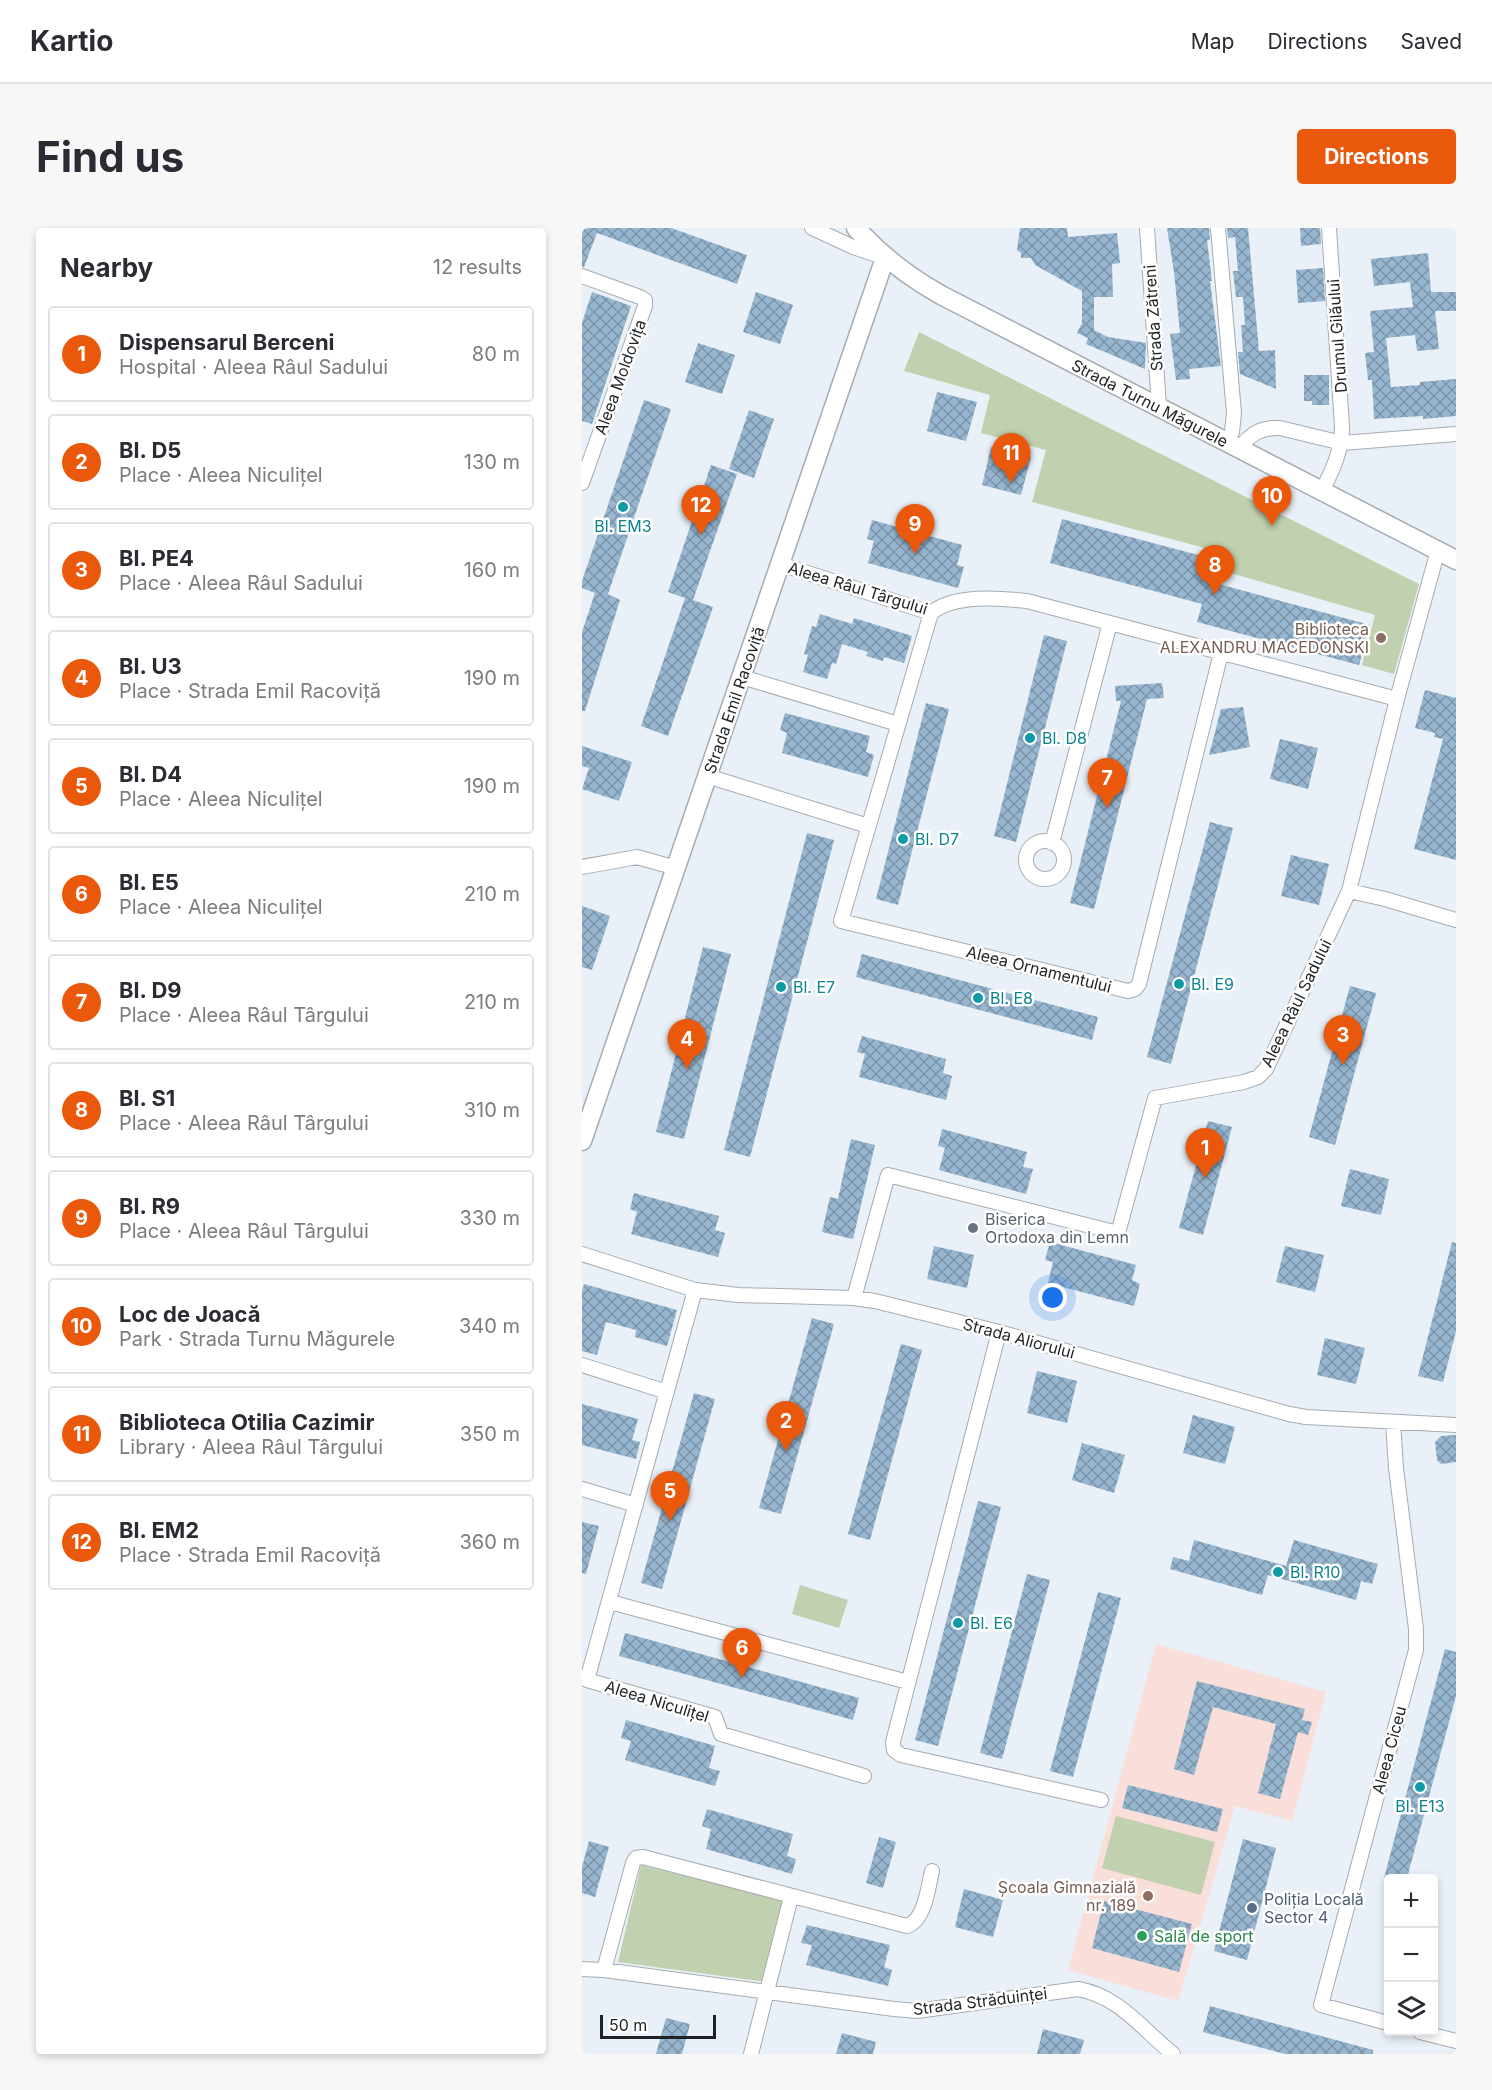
<!DOCTYPE html>
<meta charset="utf-8">
<style>
body{margin:0;font-family:Inter,sans-serif;background:#f7f7f7;color:#2b2b33}
.controls{position:absolute;right:18px;bottom:18px;display:grid;overflow:hidden;border-radius:6px;box-shadow:0 3px 9px #0003}
.controls button{width:54px;height:54px;display:grid;place-items:center;padding:0;border:0;border-bottom:2px solid #e1e1e2;background:#fff;color:#2b2b33;font:30px sans-serif}
.scale{position:absolute;left:18px;bottom:15px;width:116px;box-sizing:border-box;padding-left:6px;border:3px solid #1f2224;border-top:0;font-size:16px;line-height:21px;white-space:nowrap;color:#1f2224;-webkit-text-stroke:4px #fff;paint-order:stroke}
.you{position:absolute;left:471px;top:1070px;width:21px;height:21px;margin:-15px;border:4px solid #fff;border-radius:50%;background:#1a73e8;box-shadow:0 0 0 9px #1a73e833}
.badge{display:grid;place-items:center;width:39px;height:39px;border-radius:50%;background:#ea580c;color:#fff;font-size:20px;font-weight:700}
.pin{position:absolute;translate:-50% -50px;filter:drop-shadow(0 2px 3px #0008)}
.pin::after{content:'';position:absolute;top:32px;width:21px;height:18px;background:inherit;clip-path:polygon(0 0,100% 0,50% 100%)}
.list{margin:0;padding:0;list-style:none}
h2{display:flex;justify-content:space-between;align-items:center;height:78px;margin:0;padding:0 24px;font-size:26px}
h2 small{font-size:20px;font-weight:400;color:#7c7c81}
.list li{display:grid;grid-template-columns:39px 1fr auto;gap:18px;align-items:center;box-sizing:border-box;height:96px;margin:0 12px 12px;padding:0 12px;border:2px solid #e1e1e2;border-radius:6px}
.list b{display:block;font-size:22px;white-space:nowrap}
.list p{margin:0;font-size:20px;white-space:nowrap;color:#7c7c81}
.list em{font-size:20px;font-style:normal;color:#7c7c81}
.icon{flex:none;width:33px;height:33px;fill:none;stroke:currentColor;stroke-width:2;stroke-linecap:round;stroke-linejoin:round}
.map{position:relative;flex:none;width:874px;height:1826px;overflow:hidden;border-radius:6px}
header{display:flex;align-items:center;gap:36px;box-sizing:border-box;height:84px;padding:0 30px;background:#fff;border-bottom:2px solid #e1e1e2}
header strong{font-size:28px}
nav{display:flex;gap:33px;margin-inline-start:auto;font-size:21px}
.intro{display:flex;align-items:center;justify-content:space-between;box-sizing:border-box;height:144px;padding:0 36px}
h1{margin:0;font-size:42px}
.button{padding:15px 27px;border-radius:6px;background:#ea580c;color:#fff;font-size:21px;font-weight:700}
main{display:flex;gap:36px;padding:0 36px}
aside{flex:1;background:#fff;border-radius:6px;box-shadow:0 3px 9px #0003}
.map>svg:first-child{display:block}
.education{fill:#f9deda}
.green{fill:#c1d0ae}
.building{fill:url(#building-cross-hatch)}
.lines{fill:none;stroke-linecap:round;stroke-linejoin:round}
.street-casing{stroke:#a5acb2;stroke-width:16}
.secondary-casing{stroke:#a5acb2;stroke-width:21}
.street{stroke:#fff;stroke-width:14}
.secondary{stroke:#fff;stroke-width:18}
.culture-dot{fill:#0f9aa8;stroke:#fff;stroke-width:2}
.education-dot{fill:#8d6e63;stroke:#fff;stroke-width:2}
.worship-dot{fill:#6b7280;stroke:#fff;stroke-width:2}
.service-dot{fill:#5c6f8a;stroke:#fff;stroke-width:2}
.leisure-dot{fill:#2e9e5b;stroke:#fff;stroke-width:2}
.labels{text-anchor:middle;stroke-width:5;stroke-linejoin:round;paint-order:stroke}
.street-label{font-size:16px;fill:#1f2224;stroke:#fff}
.culture-label{font-size:16px;fill:#0d838f;stroke:#fff;text-anchor:start}
.education-label{font-size:16px;fill:#785e54;stroke:#fff;text-anchor:end}
.worship-label{font-size:16px;fill:#5b616d;stroke:#fff;text-anchor:start}
.service-label{font-size:16px;fill:#4e5e75;stroke:#fff;text-anchor:start}
.leisure-label{font-size:16px;fill:#27864d;stroke:#fff;text-anchor:start}
</style>
<header>
<strong>Kartio</strong>
<nav><a>Map</a><a>Directions</a><a>Saved</a></nav>
</header>
<div class="intro"><h1>Find us</h1><a class="button">Directions</a></div>
<main>
<aside>
<h2>Nearby<small>12 results</small></h2>
<ul class="list">
<li><span class="badge">1</span><div><b>Dispensarul Berceni</b><p>Hospital · Aleea Râul Sadului</p></div><em>80 m</em></li>
<li><span class="badge">2</span><div><b>Bl. D5</b><p>Place · Aleea Niculițel</p></div><em>130 m</em></li>
<li><span class="badge">3</span><div><b>Bl. PE4</b><p>Place · Aleea Râul Sadului</p></div><em>160 m</em></li>
<li><span class="badge">4</span><div><b>Bl. U3</b><p>Place · Strada Emil Racoviță</p></div><em>190 m</em></li>
<li><span class="badge">5</span><div><b>Bl. D4</b><p>Place · Aleea Niculițel</p></div><em>190 m</em></li>
<li><span class="badge">6</span><div><b>Bl. E5</b><p>Place · Aleea Niculițel</p></div><em>210 m</em></li>
<li><span class="badge">7</span><div><b>Bl. D9</b><p>Place · Aleea Râul Târgului</p></div><em>210 m</em></li>
<li><span class="badge">8</span><div><b>Bl. S1</b><p>Place · Aleea Râul Târgului</p></div><em>310 m</em></li>
<li><span class="badge">9</span><div><b>Bl. R9</b><p>Place · Aleea Râul Târgului</p></div><em>330 m</em></li>
<li><span class="badge">10</span><div><b>Loc de Joacă</b><p>Park · Strada Turnu Măgurele</p></div><em>340 m</em></li>
<li><span class="badge">11</span><div><b>Biblioteca Otilia Cazimir</b><p>Library · Aleea Râul Târgului</p></div><em>350 m</em></li>
<li><span class="badge">12</span><div><b>Bl. EM2</b><p>Place · Strada Emil Racoviță</p></div><em>360 m</em></li>
</ul>
</aside>
<div class="map">
<svg width="874" height="1826" viewBox="0 0 874 1826">
<defs>
<pattern id="building-cross-hatch" width="8" height="8" patternUnits="userSpaceOnUse" patternTransform="scale(1.5)"><rect width="8" height="8" fill="#97b7d1"/><path d="M0 0l8 8M0 8l8-8" fill="none" stroke="#7b94a9"/></pattern>
</defs>
<rect width="100%" height="100%" fill="#e9f0f7"/>
<!-- education -->
<path class="education" d="M574 1416 744 1464 710 1593 653 1578 596 1773 486 1742Z"/>
<!-- green -->
<path class="green" d="M337 104 837 356 812 446 780 437 793 387 645 344 649 327 450 274 464 222 399 205 408 167 322 143Z
M218 1357 266 1372 257 1400 210 1386Z
M534 1588 633 1614 619 1667 520 1640Z
M59 1637 203 1673 183 1754 36 1734Z"/>
<!-- building -->
<path class="building" d="M0 0H89L165 27 155 56 15 5 2 39H0Z
M438 0H485L486 9 535 5 538 35 530 36 531 69H512V102L526 109 564 115 563 141 504 116 506 110 495 105 500 95V63L453 37 449 30H439V25L435 22Z
M585 0H627L628 12H625L630 53H628L639 138 607 141 608 151 594 152 588 106 598 105 592 44Z
M645 0H666L677 123 693 122 694 161 658 146 656 124H661L659 97H663L661 69H654L651 43H656L653 9 646 10Z
M718 0H738L739 16 719 18Z
M846 25 849 64H874V83H853L857 121 835 123 833 107 804 110 809 159 838 157V154L874 151V188L841 191V188L792 191 790 152H786L783 125 792 124 788 83 831 79 828 54 792 58 789 31Z
M741 40 743 73 716 75 714 42Z
M10 64 49 78 10 196 0 193V95Z
M174 64 211 77 198 116 161 104Z
M116 115 153 127 140 166 103 154Z
M722 147H747V177H730V173H722Z
M355 164 395 174 384 213 345 203Z
M62 172 89 181 26 366 38 372 3 483H0V404L13 365 0 360V353Z
M167 182 192 191 172 250 147 241Z
M409 219 449 229 439 267 400 257Z
M129 237 155 246 111 372 131 379 86 508 59 498 103 370 86 364Z
M480 291 639 333 633 355 788 397 777 437 615 394 620 376 468 335Z
M290 292 380 317 375 337 382 339 376 360 286 335 292 313 285 311Z
M238 386 270 396 272 390 330 408 322 435 302 429 301 433 284 428 286 424 260 416 254 436 250 435 245 451 221 444 226 427 222 426 230 398 234 399Z
M462 407 485 413 434 614 412 608Z
M580 455 582 470 565 471 512 681 488 675 539 473H534L533 458Z
M843 462 874 470V632L832 621 861 511 852 509 853 505 833 500Z
M344 475 367 481 316 677 294 671Z
M661 479 668 519 627 527 639 481Z
M203 485 288 508 284 524 292 527 286 549 200 525 205 505 198 502Z
M698 511 736 520 726 561 688 551Z
M0 518 50 534 37 573 0 561 7 540 0 538Z
M628 594 651 600 589 836 565 829Z
M225 605 252 612 168 929 142 922Z
M709 627 747 636 737 677 699 668Z
M0 678 28 688 10 742 0 739Z
M121 719 149 726 102 911 74 904Z
M280 726 516 789 510 812 274 749Z
M768 758 794 765 753 917 727 909Z
M280 808 364 831 361 845 370 848 364 872 277 849 283 826 275 824Z
M626 893 650 899 621 1007 597 1000Z
M360 901 445 924 441 939 451 941 444 966 357 942 363 920 356 918Z
M269 911 293 917 271 1011 240 1004 248 969 256 971Z
M768 941 807 951 799 987 759 978Z
M52 965 137 988 133 1002 143 1005 136 1029 49 1006 55 984 48 981Z
M468 1014 554 1037 550 1052 558 1056 552 1078 466 1055 471 1034 463 1032Z
M870 1014 874 1015V1103L861 1154 836 1148Z
M352 1018 392 1027 385 1060 345 1051Z
M703 1018 742 1027 733 1064 694 1054Z
M2 1056 95 1082 85 1118 53 1109 54 1102 24 1094 15 1127 0 1123V1063Z
M230 1090 252 1096 199 1286 177 1280Z
M743 1110 783 1120 774 1156 735 1147Z
M319 1116 340 1122 288 1312 266 1306Z
M455 1143 495 1153 485 1195 445 1185Z
M112 1165 133 1171 80 1361 59 1355Z
M0 1176 56 1191 50 1212 58 1214 54 1231 0 1217Z
M611 1187 653 1199 643 1236 601 1225Z
M874 1207V1234L859 1236 855 1232 853 1214 859 1208Z
M500 1215 543 1227 532 1265 490 1252Z
M396 1273 419 1279 356 1518 333 1512Z
M0 1294 17 1298 4 1346 0 1345Z
M612 1312 704 1338 712 1312 796 1336 790 1356 779 1353 774 1372 686 1347 680 1367 588 1341 591 1329 607 1333Z
M445 1346 468 1352 420 1531 398 1525Z
M516 1364 539 1370 491 1549 468 1543Z
M43 1405 277 1470 271 1492 37 1428Z
M863 1421 874 1424V1468L825 1650H802Z
M615 1453 723 1481 720 1492 730 1494 726 1507 716 1504 698 1571 676 1565 694 1496 631 1479 612 1547 592 1541Z
M44 1492 133 1518 127 1540 138 1543 133 1558 43 1532 49 1513 39 1510Z
M546 1557 641 1581 635 1604 540 1580Z
M125 1581 211 1606 205 1628 214 1631 210 1646 124 1621 129 1601 120 1598Z
M297 1609 314 1614 301 1660 284 1655Z
M661 1611 694 1620 665 1732 632 1723Z
M7 1613 27 1619 13 1669 0 1665V1639Z
M382 1661 421 1672 411 1709 373 1699Z
M522 1673 610 1696 597 1744 510 1720Z
M225 1697 308 1717 302 1739 310 1742 306 1758 224 1737 230 1717 219 1715Z
M628 1778 791 1822V1826H703L621 1804Z
M84 1790 108 1796 100 1826H74Z
M461 1801 502 1812 498 1826H455Z
M260 1805 294 1814 291 1826H254Z"/>
<g class="lines">
<!-- street casing -->
<g class="street-casing">
<path id="street" d="M230 0 271 19 301 29
M565 0 577 179
M636 0 652 185 650 204 645 215
M0 48 58 69 63 72V78L0 255
M657 221C668 206 679 199 698 200L760 215 874 206
M740 263C751 241 760 223 760 198L747 0
M198 336 349 385
M349 385 259 693 546 763 553 761 557 756 639 425
M349 385C372 366 417 370 445 373L815 471
M160 449 316 496
M125 548 286 598
M444 632a19 19 0 1 1 38 0a19 19 0 1 1-38 0Z
M470 615 528 395
M0 639 55 629 94 640
M767 663 803 671 874 692
M0 1026 113 1062 156 1067 272 1070 293 1073 417 1104 707 1186 724 1189 874 1197
M113 1062 5 1452 133 1489 139 1506 282 1548
M272 1070 306 947 536 1005 573 870 662 854 676 849 684 841 767 663 815 471 856 322
M417 1104 311 1514 312 1522 319 1527 519 1572
M0 1137 85 1164
M0 1261 54 1277
M28 1374 326 1454
M0 1741 22 1742 312 1781 335 1783 496 1761C537 1768 560 1801 591 1826
M22 1742 51 1635 54 1630 61 1629 325 1698C343 1692 346 1660 350 1643
M806 1795 739 1777 834 1422V1401L814 1240 811 1194
M838 1804 874 1813
M169 1826 209 1669"/>
</g>
<!-- secondary casing -->
<g class="secondary-casing">
<path id="secondary" d="M274 0C299 28 327 49 359 67L874 332
M0 913 303 30"/>
</g>
<!-- street -->
<use href="#street" class="street"/>
<!-- secondary -->
<use href="#secondary" class="secondary"/>
</g>
<!-- markers -->
<g class="culture-dot">
<circle cx="41" cy="279" r="6"/>
<circle cx="448" cy="510" r="6"/>
<circle cx="321" cy="611" r="6"/>
<circle cx="597" cy="756" r="6"/>
<circle cx="199" cy="759" r="6"/>
<circle cx="396" cy="770" r="6"/>
<circle cx="696" cy="1344" r="6"/>
<circle cx="376" cy="1395" r="6"/>
<circle cx="838" cy="1559" r="6"/>
</g>
<g class="education-dot">
<circle cx="799" cy="410" r="6"/>
<circle cx="566" cy="1668" r="6"/>
</g>
<circle class="worship-dot" cx="391" cy="1000" r="6"/>
<circle class="service-dot" cx="670" cy="1680" r="6"/>
<circle class="leisure-dot" cx="560" cy="1708" r="6"/>
<g class="labels">
<!-- street labels -->
<g class="street-label">
<text transform="translate(571 90) rotate(-94)" y="6">Strada Zătreni</text>
<text transform="translate(755 108) rotate(-94)" y="6">Drumul Gilăului</text>
<text transform="translate(38 149) rotate(-70)" y="6">Aleea Moldovița</text>
<text transform="translate(568 175) rotate(27)" y="6">Strada Turnu Măgurele</text>
<text transform="translate(276 360) rotate(17)" y="6">Aleea Râul Târgului</text>
<text transform="translate(152 472) rotate(-71)" y="6">Strada Emil Racoviță</text>
<text transform="translate(457 741) rotate(14)" y="6">Aleea Ornamentului</text>
<text transform="translate(714 775) rotate(-64)" y="6">Aleea Râul Sadului</text>
<text transform="translate(437 1110) rotate(15)" y="6">Strada Aliorului</text>
<text transform="translate(75 1473) rotate(17)" y="6">Aleea Niculițel</text>
<text transform="translate(807 1522) rotate(-75)" y="6">Aleea Ciceu</text>
<text transform="translate(398 1773) rotate(-7)" y="6">Strada Străduinței</text>
</g>
<!-- culture labels -->
<g class="culture-label">
<text x="41" y="304" text-anchor="middle">Bl. EM3</text>
<text x="460" y="516">Bl. D8</text>
<text x="333" y="617">Bl. D7</text>
<text x="609" y="762">Bl. E9</text>
<text x="211" y="765">Bl. E7</text>
<text x="408" y="776">Bl. E8</text>
<text x="708" y="1350">Bl. R10</text>
<text x="388" y="1401">Bl. E6</text>
<text x="838" y="1584" text-anchor="middle">Bl. E13</text>
</g>
<!-- education labels -->
<g class="education-label">
<text x="787" y="407">Biblioteca<tspan x="787" dy="18">ALEXANDRU MACEDONSKI</tspan></text>
<text x="554" y="1665">Școala Gimnazială<tspan x="554" dy="18">nr. 189</tspan></text>
</g>
<!-- worship labels -->
<g class="worship-label">
<text x="403" y="997">Biserica<tspan x="403" dy="18">Ortodoxa din Lemn</tspan></text>
</g>
<!-- service labels -->
<g class="service-label">
<text x="682" y="1677">Poliția Locală<tspan x="682" dy="18">Sector 4</tspan></text>
</g>
<!-- leisure labels -->
<g class="leisure-label">
<text x="572" y="1714">Sală de sport</text>
</g>
</g>
</svg>
<div class="controls">
<button>+</button>
<button>−</button>
<button><svg class="icon" aria-label="layers" viewBox="0 0 24 24"><path d="M12 4l9 5-9 5-9-5zM3 14l9 5 9-5"/></svg></button>
</div>
<div class="scale">50 m</div>
<div class="you"></div>
<div class="pin badge" style="left:623px;top:950px">1</div>
<div class="pin badge" style="left:204px;top:1223px">2</div>
<div class="pin badge" style="left:761px;top:837px">3</div>
<div class="pin badge" style="left:105px;top:841px">4</div>
<div class="pin badge" style="left:88px;top:1293px">5</div>
<div class="pin badge" style="left:160px;top:1450px">6</div>
<div class="pin badge" style="left:525px;top:580px">7</div>
<div class="pin badge" style="left:633px;top:367px">8</div>
<div class="pin badge" style="left:333px;top:326px">9</div>
<div class="pin badge" style="left:690px;top:298px">10</div>
<div class="pin badge" style="left:429px;top:255px">11</div>
<div class="pin badge" style="left:119px;top:307px">12</div>
</div>
</main>
